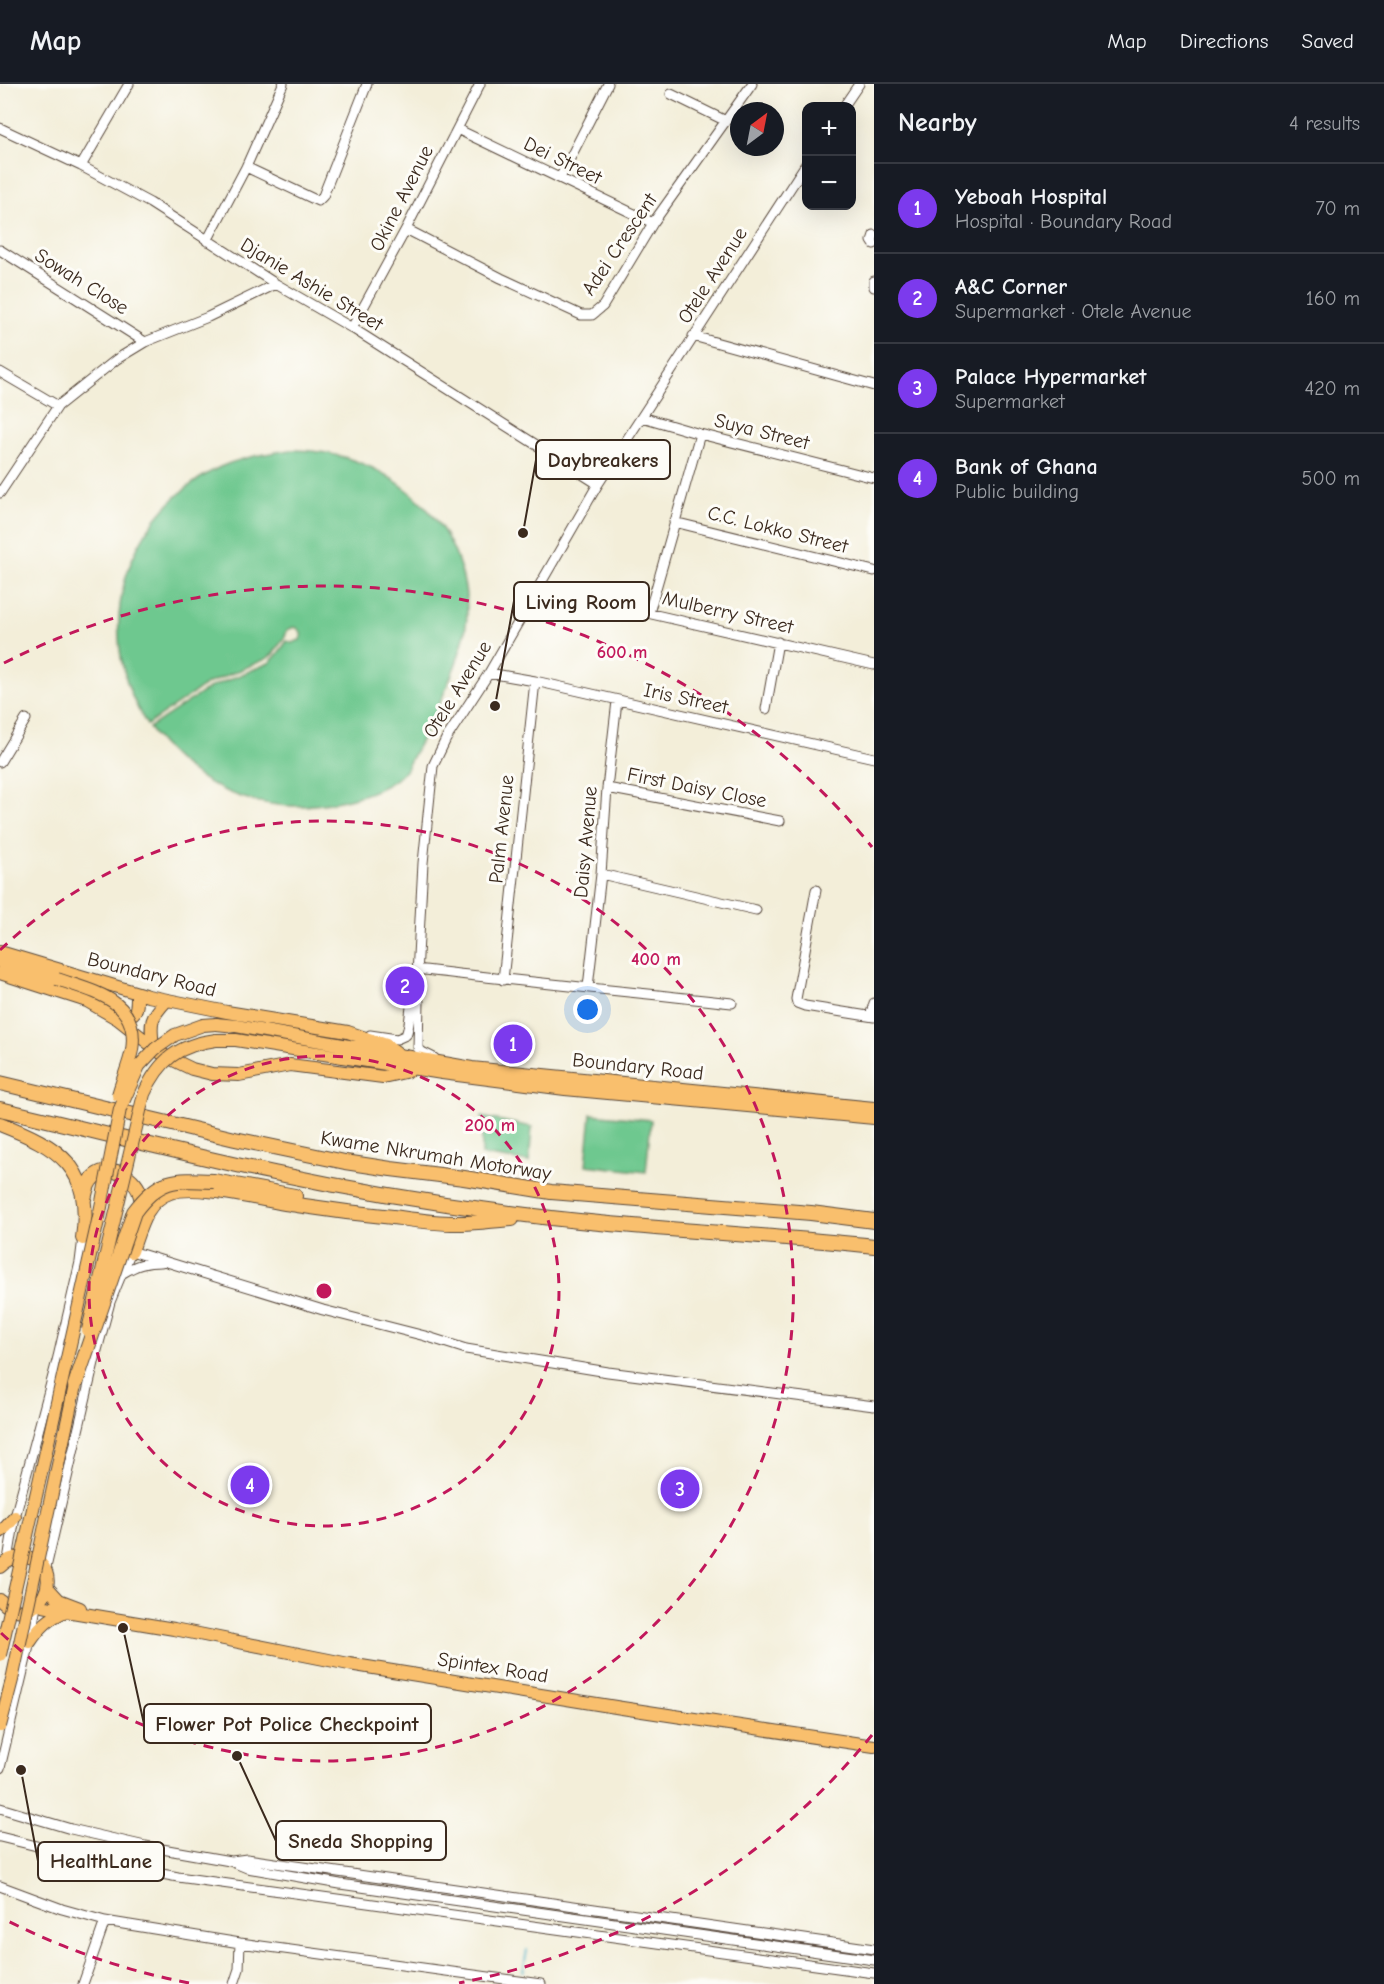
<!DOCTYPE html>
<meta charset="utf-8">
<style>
body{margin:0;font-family:"Comic Neue",sans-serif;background:#242831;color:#f1f3f6}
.controls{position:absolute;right:18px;top:18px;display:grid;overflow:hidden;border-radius:12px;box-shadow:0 6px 24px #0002}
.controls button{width:54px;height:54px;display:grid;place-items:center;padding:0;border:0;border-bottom:2px solid #363941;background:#171b24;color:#f1f3f6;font:30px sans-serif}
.compass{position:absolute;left:730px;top:18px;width:54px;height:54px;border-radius:50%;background:#171b24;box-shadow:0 6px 24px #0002;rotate:32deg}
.you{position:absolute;left:588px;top:926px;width:21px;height:21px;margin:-15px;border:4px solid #fff;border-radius:50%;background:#1a73e8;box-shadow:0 0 0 9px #1a73e833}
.badge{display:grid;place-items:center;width:39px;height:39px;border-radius:50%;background:#7c3aed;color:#fff;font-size:20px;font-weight:700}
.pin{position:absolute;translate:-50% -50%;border:3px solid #fff;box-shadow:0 2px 6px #0006}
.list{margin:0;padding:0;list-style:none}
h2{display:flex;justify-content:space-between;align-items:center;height:78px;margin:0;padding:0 24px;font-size:26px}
h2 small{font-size:20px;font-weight:400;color:#9ea1a6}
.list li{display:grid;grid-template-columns:39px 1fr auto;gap:18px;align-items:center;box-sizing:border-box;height:90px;padding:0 24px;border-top:2px solid #363941}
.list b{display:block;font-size:22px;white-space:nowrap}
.list p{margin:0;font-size:20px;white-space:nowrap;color:#9ea1a6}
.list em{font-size:20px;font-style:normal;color:#9ea1a6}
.map{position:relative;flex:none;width:874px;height:1900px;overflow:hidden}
header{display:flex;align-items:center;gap:36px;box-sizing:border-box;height:84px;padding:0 30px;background:#171b24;border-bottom:2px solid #363941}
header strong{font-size:28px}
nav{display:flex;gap:33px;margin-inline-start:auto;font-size:21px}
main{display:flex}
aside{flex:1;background:#171b24}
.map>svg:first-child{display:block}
.green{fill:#6ec88f;stroke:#547956;stroke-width:1.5}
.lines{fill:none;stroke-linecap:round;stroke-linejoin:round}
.stream{stroke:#4bb2c9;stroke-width:2}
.minor-casing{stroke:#57473a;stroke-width:11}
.major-casing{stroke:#57473a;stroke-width:14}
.highway-casing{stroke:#57473a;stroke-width:16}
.minor{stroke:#fff;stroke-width:9}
.major{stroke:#f9bf6d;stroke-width:12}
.highway{stroke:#f9bf6d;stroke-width:14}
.major-bridge-casing{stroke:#57473a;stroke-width:14;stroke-linecap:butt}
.highway-bridge-casing{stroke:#57473a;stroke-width:16;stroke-linecap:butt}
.major-bridge{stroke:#f9bf6d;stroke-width:12}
.highway-bridge{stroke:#f9bf6d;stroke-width:14}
.ring{fill:none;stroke:#c2185b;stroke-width:3;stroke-dasharray:10 8}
.labels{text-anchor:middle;stroke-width:6;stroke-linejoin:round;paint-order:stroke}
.street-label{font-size:20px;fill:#3b2a1e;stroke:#fdfcf7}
.centre{fill:#c2185b;stroke:#fdfcf7;stroke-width:3}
.ring-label{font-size:18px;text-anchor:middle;font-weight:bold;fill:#c2185b;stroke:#fdfcf7;stroke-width:6;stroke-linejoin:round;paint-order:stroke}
.leader{fill:none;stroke:#3b2a1e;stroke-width:2}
.callout-dot{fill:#3b2a1e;stroke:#fdfcf7;stroke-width:2}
.callout{fill:#fdfcf7;stroke:#3b2a1e;stroke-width:2}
.callout-label{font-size:21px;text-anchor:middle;font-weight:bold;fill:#3b2a1e}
</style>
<header>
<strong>Map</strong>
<nav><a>Map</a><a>Directions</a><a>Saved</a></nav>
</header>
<main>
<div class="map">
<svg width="874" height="1900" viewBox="0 0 874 1900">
<rect width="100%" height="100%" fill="#fdfcf7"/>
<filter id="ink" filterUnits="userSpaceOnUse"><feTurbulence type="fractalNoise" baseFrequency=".0167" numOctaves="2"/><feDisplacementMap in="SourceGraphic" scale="12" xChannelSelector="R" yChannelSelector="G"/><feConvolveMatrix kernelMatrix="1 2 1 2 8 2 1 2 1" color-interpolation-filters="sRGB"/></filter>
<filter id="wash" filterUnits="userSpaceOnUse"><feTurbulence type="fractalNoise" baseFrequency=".008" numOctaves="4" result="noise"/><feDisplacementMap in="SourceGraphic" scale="24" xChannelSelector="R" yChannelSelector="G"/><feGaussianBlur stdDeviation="1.35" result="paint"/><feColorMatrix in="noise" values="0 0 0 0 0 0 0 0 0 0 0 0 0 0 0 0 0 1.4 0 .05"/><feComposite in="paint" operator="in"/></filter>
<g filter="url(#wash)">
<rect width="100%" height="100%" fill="#f3eed9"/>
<!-- green -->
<path class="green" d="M291 366C382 365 464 431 467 525 468 556 451 593 439 621 431 639 421 656 412 673 409 678 407 685 403 689 376 715 313 725 278 721 225 715 180 687 149 644L209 604 269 579 276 572 287 557 292 559 300 556C303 550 301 545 294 543L287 546 285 553 273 570 266 575 207 600 147 641C100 567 112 470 178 411 191 400 205 390 220 383 243 373 267 369 291 366Z
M591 1030 651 1036 646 1088 586 1081Z
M482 1033 532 1043 529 1078 482 1071Z"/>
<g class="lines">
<!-- stream -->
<path class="stream" d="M523 1888 527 1866"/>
</g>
</g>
<g filter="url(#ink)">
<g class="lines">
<!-- minor casing -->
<g class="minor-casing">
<path id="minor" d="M671 10 726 37
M844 22 859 0
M0 44 81 82 150 119 276 200 352 244 598 400
M457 45 653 139
M81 82 129 0
M246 83 318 117 323 112 367 0
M560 94 608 0
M406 145 501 194 581 231H592L603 222 653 139 752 0
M874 151 872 157 874 160
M207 157 246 83 283 0
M0 166 145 258
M874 197V203
M352 244 406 145 480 0
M693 252 874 302
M0 288 58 322
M642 333 700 350 874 394
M0 409 58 322 117 275 145 258 208 233 276 200
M674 438 874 487
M538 504 874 581
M649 529 700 350
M489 589 535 597 874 674
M766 625 778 558
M0 678 26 635
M607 704 780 737
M601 790 756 826
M816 806 796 915 797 919 805 922 874 933
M417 885C522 898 627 907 732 919
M503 896 535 597
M588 903 601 790 607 704 617 617
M870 932 874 919
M370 951 397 955 406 951C412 937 408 921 416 909
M434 974 422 968 418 964 419 918 416 909 423 779 433 682 446 655 489 589 598 400 806 80
M123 1189C136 1181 146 1178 161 1178
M8 1476 15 1433 58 1273 80 1178 83 1154
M45 1488 96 1270 110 1218 131 1167 323 1226 425 1252 466 1265 608 1288 874 1322
M0 1684 30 1558 36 1522
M0 1724 71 1745 145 1762 230 1777 247 1784 340 1800 874 1876
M0 1753 114 1781 178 1793 874 1889
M232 1777 247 1775 874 1865
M0 1802 62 1825 105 1837 240 1859 541 1900
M83 1900 105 1837
M234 1900 239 1885 240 1859"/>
</g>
<!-- major casing -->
<g class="major-casing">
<path id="major" d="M0 868 148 912 227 928 348 948 386 961 396 968
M0 878 57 895
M0 889 87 917 118 935 165 972 192 985 212 990 239 991 290 981 383 993 409 987
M119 934C138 932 137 926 137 909
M216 940 236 942 472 984 874 1024
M216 956H236L442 989 565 1005 874 1034
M153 962C150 938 150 934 167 916
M0 1448 6 1443 15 1433
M0 1483C7 1476 15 1472 25 1473 72 1480 37 1554 0 1516
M48 1504 59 1516 80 1524
M38 1521 66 1527 174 1545 349 1580 622 1624 874 1662
M30 1558C40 1543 49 1534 66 1527"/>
</g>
<!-- highway casing -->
<g class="highway-casing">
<path id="highway" d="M0 999 235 1055 345 1078 391 1085 464 1094 551 1108 811 1129 874 1137
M0 1025C91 1046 183 1070 274 1089 350 1105 426 1118 503 1128 626 1145 750 1149 874 1162
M0 1040C59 1063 93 1083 83 1154
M214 1097 295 1112
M84 1115C86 1107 87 1098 94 1093 111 1078 137 1093 141 1113 142 1117 141 1123 141 1127
M131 1167C139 1145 145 1116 170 1108 198 1098 266 1117 297 1121 329 1126 361 1130 393 1133 415 1136 439 1140 462 1139 478 1139 495 1136 512 1135"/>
</g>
<!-- minor -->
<use href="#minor" class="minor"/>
<!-- major -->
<use href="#major" class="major"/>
<!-- highway -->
<use href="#highway" class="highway"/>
<!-- major-bridge casing -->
<g class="major-bridge-casing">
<path id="major-bridge" d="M57 895C94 908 140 916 132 966 129 981 122 996 118 1011
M88 1246 144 1010C159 976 178 961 216 956
M0 1571 100 1128 120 1025 139 982 155 965 175 951 203 941 216 940
M0 1642 12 1596 77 1292"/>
</g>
<!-- highway-bridge casing -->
<g class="highway-bridge-casing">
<path id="highway-bridge" d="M75 1301 134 1128C159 1094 174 1095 214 1097"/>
</g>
<!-- major-bridge -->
<use href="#major-bridge" class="major-bridge"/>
<!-- highway-bridge -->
<use href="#highway-bridge" class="highway-bridge"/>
</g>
</g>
<!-- distance rings -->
<g class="ring">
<circle cx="324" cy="1207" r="235"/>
<path d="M0 866A470 470 0 1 1 0 1548"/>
<path d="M872 1651A705 705 0 0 1 459 1899M189 1899A705 705 0 0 1 4 1835M4 579A705 705 0 0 1 872 763"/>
</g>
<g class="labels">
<!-- street labels -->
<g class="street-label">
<text transform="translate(563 76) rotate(26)" y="7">Dei Street</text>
<text transform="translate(401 114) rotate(-63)" y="7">Okine Avenue</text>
<text transform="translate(619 160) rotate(-56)" y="7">Adei Crescent</text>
<text transform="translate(712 191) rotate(-57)" y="7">Otele Avenue</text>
<text transform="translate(82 197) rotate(32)" y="7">Sowah Close</text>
<text transform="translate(312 200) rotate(31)" y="7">Djanie Ashie Street</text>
<text transform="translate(762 347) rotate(14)" y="7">Suya Street</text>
<text transform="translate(778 445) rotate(14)" y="7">C.C. Lokko Street</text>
<text transform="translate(728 528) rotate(13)" y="7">Mulberry Street</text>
<text transform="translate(457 605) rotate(-58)" y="7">Otele Avenue</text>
<text transform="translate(686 614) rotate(12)" y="7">Iris Street</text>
<text transform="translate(697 703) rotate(11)" y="7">First Daisy Close</text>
<text transform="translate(501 745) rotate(-84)" y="7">Palm Avenue</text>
<text transform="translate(585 758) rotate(-85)" y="7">Daisy Avenue</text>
<text transform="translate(152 890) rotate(14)" y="7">Boundary Road</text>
<text transform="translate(638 982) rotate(6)" y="7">Boundary Road</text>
<text transform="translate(436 1071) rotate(9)" y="7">Kwame Nkrumah Motorway</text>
<text transform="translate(493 1583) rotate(9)" y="7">Spintex Road</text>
</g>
</g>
<circle cx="324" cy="1207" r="9" class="centre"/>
<g class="ring-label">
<text x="622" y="574">600 m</text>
<text x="656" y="881">400 m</text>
<text x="490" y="1047">200 m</text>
</g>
<!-- callouts -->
<path class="leader" d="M523 449L536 376M495 622L514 517M123 1544L144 1640M237 1672L276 1757M21 1686L38 1777"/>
<g class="callout-dot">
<circle cx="523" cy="449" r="6"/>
<circle cx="495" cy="622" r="6"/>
<circle cx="123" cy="1544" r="6"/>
<circle cx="237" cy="1672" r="6"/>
<circle cx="21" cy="1686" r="6"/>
</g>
<g class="callout">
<rect x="536" y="356" width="134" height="39" rx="6"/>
<rect x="514" y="498" width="135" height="39" rx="6"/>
<rect x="144" y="1620" width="287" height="39" rx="6"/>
<rect x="276" y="1737" width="170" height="39" rx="6"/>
<rect x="38" y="1758" width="126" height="39" rx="6"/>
</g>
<g class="callout-label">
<text x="603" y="383">Daybreakers</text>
<text x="581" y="525">Living Room</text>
<text x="287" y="1647">Flower Pot Police Checkpoint</text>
<text x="361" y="1764">Sneda Shopping</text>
<text x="101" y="1784">HealthLane</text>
</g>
</svg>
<div class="controls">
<button>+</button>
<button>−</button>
</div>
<svg class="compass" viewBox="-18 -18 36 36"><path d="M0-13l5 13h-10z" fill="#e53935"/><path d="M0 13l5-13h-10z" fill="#9ea1a6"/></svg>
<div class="you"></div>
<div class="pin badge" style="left:513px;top:960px">1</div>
<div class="pin badge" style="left:405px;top:902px">2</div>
<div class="pin badge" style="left:680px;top:1405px">3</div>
<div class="pin badge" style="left:250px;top:1401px">4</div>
</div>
<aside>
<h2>Nearby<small>4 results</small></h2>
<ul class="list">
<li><span class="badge">1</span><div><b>Yeboah Hospital</b><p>Hospital · Boundary Road</p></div><em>70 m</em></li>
<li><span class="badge">2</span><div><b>A&amp;C Corner</b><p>Supermarket · Otele Avenue</p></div><em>160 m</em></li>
<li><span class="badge">3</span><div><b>Palace Hypermarket</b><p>Supermarket</p></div><em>420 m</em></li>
<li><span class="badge">4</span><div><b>Bank of Ghana</b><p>Public building</p></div><em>500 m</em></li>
</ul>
</aside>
</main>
